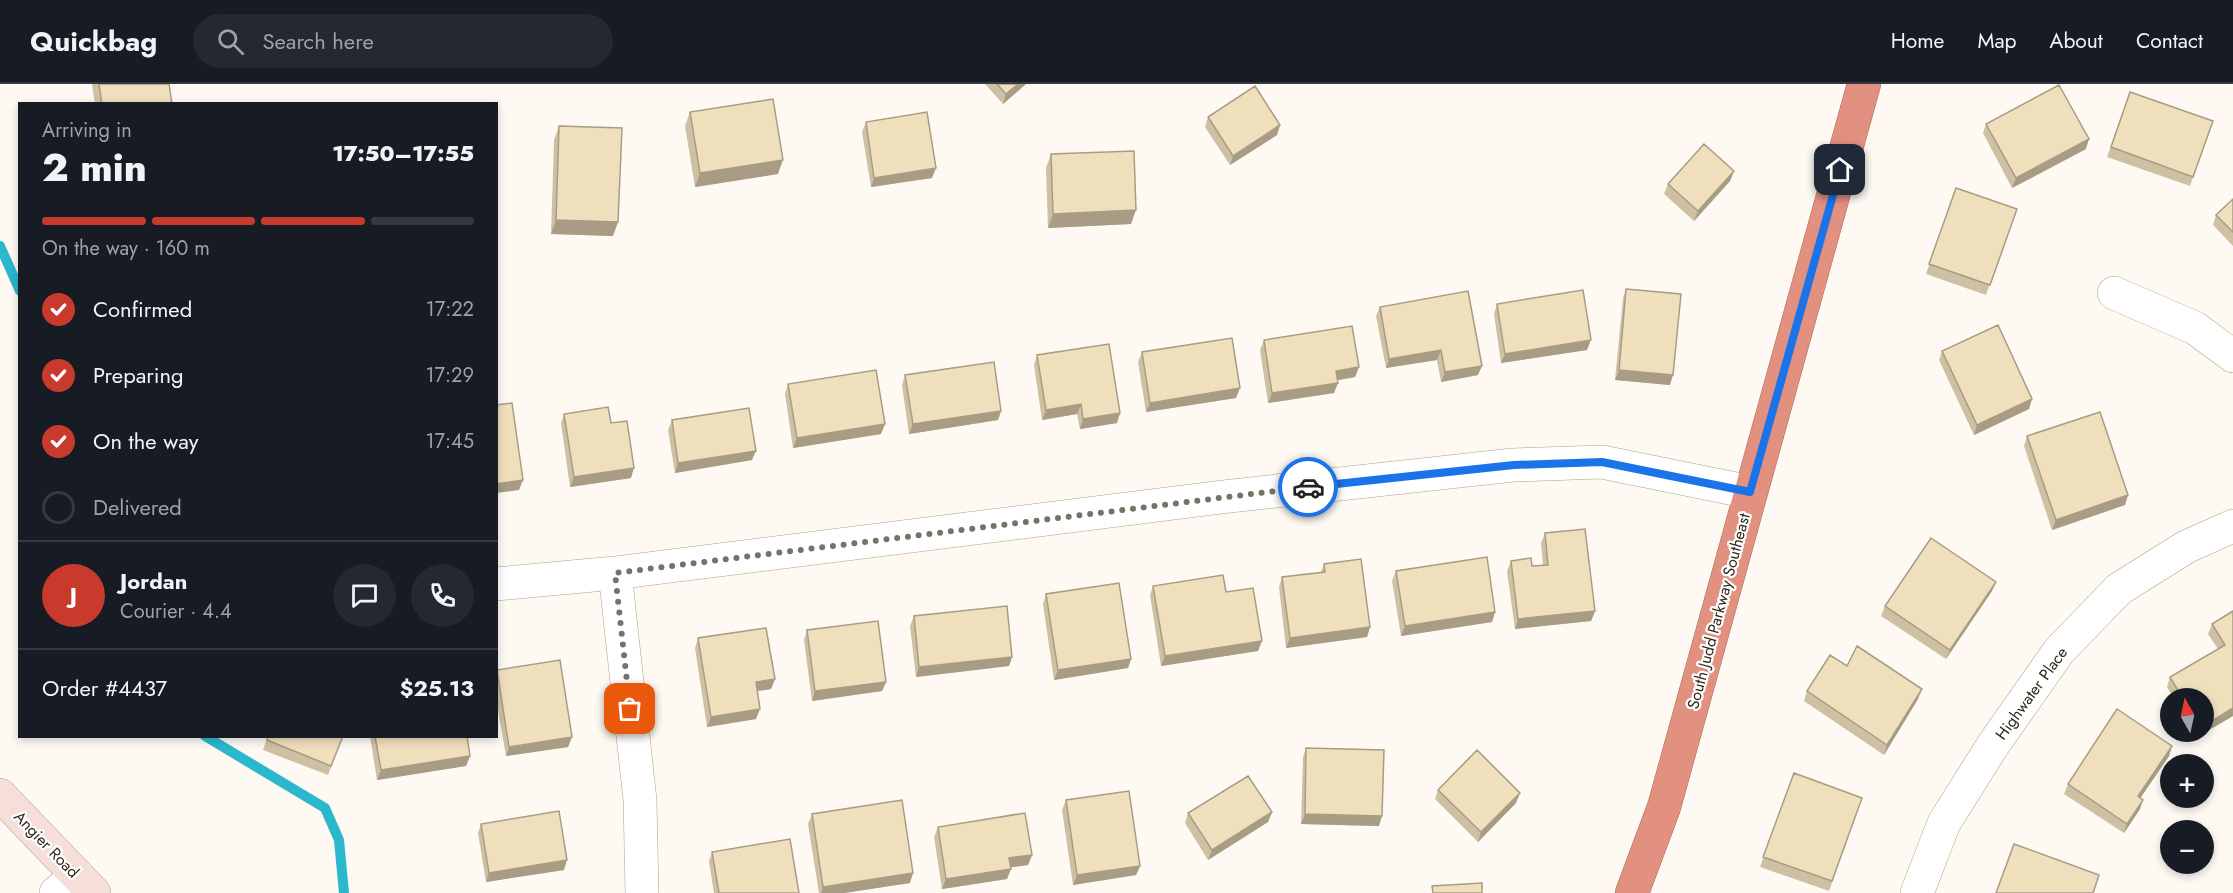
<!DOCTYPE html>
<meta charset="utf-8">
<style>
:root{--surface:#171b24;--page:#242831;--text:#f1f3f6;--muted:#9ea1a6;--line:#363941;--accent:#c83b2c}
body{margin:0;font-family:Jost,sans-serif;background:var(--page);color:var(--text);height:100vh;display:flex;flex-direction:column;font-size:22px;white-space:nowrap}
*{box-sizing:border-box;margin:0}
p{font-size:20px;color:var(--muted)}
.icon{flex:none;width:33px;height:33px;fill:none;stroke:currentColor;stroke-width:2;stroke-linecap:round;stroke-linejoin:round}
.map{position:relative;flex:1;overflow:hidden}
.details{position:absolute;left:18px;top:18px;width:480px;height:636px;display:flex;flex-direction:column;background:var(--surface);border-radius:0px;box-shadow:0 3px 9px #0003}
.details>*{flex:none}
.needle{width:39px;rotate:351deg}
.fabs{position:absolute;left:2160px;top:604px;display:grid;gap:12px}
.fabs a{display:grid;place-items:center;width:54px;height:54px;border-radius:50%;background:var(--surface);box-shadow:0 3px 9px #0003;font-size:30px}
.pin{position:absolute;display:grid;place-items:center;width:51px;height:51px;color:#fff;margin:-26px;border-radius:12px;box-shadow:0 3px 9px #0006}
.courier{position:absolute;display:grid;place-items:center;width:60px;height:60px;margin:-30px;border:4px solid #1a73e8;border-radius:50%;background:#fff;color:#222;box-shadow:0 2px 8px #0007}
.overview em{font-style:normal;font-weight:800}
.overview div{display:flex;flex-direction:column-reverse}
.overview{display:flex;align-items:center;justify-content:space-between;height:102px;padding:0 24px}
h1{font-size:39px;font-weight:800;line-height:45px}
.bar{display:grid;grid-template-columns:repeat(4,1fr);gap:9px 6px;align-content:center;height:72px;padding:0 24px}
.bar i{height:8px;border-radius:4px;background:var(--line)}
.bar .current{background:var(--accent)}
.bar p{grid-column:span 4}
.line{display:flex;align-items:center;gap:15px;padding:0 24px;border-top:2px solid var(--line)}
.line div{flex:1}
.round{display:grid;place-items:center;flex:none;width:63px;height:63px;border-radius:32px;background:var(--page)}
ol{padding:0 24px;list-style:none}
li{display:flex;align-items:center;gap:18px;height:66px}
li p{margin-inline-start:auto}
li .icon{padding:6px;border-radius:50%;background:var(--accent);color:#fff;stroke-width:4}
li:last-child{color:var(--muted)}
li i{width:33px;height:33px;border:3px solid var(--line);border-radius:50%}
header{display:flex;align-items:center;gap:36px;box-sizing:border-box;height:84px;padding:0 30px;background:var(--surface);border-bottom:2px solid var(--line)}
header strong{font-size:28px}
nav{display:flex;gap:33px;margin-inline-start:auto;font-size:21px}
.search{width:420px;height:54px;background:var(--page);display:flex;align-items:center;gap:15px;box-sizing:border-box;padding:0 21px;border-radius:33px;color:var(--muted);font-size:22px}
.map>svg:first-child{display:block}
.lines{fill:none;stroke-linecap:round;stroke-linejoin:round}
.stream{stroke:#2bb7cd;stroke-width:10}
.street-casing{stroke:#b1a080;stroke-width:34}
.secondary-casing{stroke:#b1a080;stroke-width:34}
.highway-casing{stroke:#a36c5d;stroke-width:34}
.street{stroke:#fff;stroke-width:33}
.secondary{stroke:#f6ded9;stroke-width:33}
.highway{stroke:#e29180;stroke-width:33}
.wall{fill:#cec0a3}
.shaded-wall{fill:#a89c84}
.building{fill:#f0dfbd;stroke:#a89c84;stroke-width:1.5}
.done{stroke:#777267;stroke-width:6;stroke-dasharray:0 10.8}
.route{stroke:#1a73e8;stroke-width:8}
.labels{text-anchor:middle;stroke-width:4.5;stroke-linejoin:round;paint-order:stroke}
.street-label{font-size:16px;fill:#2f281b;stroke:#fff}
</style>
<header>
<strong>Quickbag</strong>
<div class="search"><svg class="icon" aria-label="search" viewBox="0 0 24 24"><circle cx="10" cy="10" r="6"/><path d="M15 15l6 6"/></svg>Search here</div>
<nav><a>Home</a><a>Map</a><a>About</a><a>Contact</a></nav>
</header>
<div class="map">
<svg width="2233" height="809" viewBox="0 0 2233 809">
<rect width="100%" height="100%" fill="#fefaf3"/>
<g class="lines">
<path class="stream" d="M0 162 20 207
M205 652 325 724 339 756 344 809"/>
<defs>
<path id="street" d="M2114 209 2195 244 2233 272
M615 489 640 716 642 809
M496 500 615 489 1222 413 1513 381 1602 378 1750 408
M56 809 77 791
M1917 809 1944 739 1993 661 2059 567 2119 505 2186 463 2233 442"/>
<path id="secondary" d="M0 711 94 809"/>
<path id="highway" d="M1632 809 1664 723 1864 0"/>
</defs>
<use href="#street" class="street-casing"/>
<use href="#secondary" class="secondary-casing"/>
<use href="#highway" class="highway-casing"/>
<use href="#street" class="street"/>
<use href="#secondary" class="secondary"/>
<use href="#highway" class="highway"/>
</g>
<path class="wall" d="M92 0H169L172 20H95Z
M985 0H1026L1003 20Z
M2130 8 2213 37 2190 102 2107 73Z
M690 28 778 90 695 103 685 42Z
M1208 33 1280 41 1277 51 1230 81 1205 43Z
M866 38 932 94 871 103 862 48Z
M1986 40 2086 65 2012 104 1983 49Z
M559 42 613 152 551 150 554 56Z
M1051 70 1131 140 1048 144 1046 84Z
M1734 87 1730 97 1694 137 1664 110 1668 100Z
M1956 104 2017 125 1986 211 1926 190Z
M2233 115V162L2213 141 2216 131Z
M1626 205 1670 301 1615 296 1623 214Z
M1497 220 1587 266 1501 279 1494 230Z
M1380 223 1478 291 1441 298 1437 276 1386 284 1376 232Z
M1264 256 1359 283 1355 293 1338 296 1334 309 1268 319 1260 266Z
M1942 267 2029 325 1974 351 1939 276Z
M1142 268 1236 314 1146 328 1138 278Z
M1037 271 1120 329 1117 339 1080 345 1077 330 1042 336 1034 281Z
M905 291 1001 327 998 336 909 350 902 301Z
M788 300 881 350 793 364 785 310Z
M564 330 611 339 631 394 570 403 561 339Z
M672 336 752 376 675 389 668 346Z
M2027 352 2128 411 2125 421 2052 446 2024 362Z
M1545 449 1595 527 1591 537 1515 545 1507 487 1511 477 1532 482 1543 481 1541 459Z
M1324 480 1370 543 1367 553 1286 564 1279 503 1282 493 1321 488Z
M1396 487 1495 528 1492 538 1401 552 1392 497Z
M1153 502 1226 508 1258 567 1161 582 1150 511Z
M1992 507 1946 575 1881 532 1885 522Z
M1046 510 1131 575 1128 584 1054 596 1043 520Z
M2233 527V632L2197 653 2194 648H2204V615H2174L2167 603 2170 593 2218 565 2208 550 2212 540Z
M914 532 1012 573 1009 582 916 593 910 542Z
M807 546 886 598 882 607 812 617 804 556Z
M698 554 775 595 771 605 757 607 756 635 707 643 695 564Z
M1847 582 1918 615 1884 671 1804 617 1807 607Z
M497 586 572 653 568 663 506 672 496 614Z
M268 652H343L328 691 263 666Z
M370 652H467L470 672 466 682 377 696Z
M2172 662 2169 672 2140 714V725L2124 749 2064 710 2068 700Z
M1306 664 1379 742 1301 740 1303 673Z
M1794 689 1862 714 1829 807 1760 783Z
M1438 706 1516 719 1478 758 1435 715Z
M1066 716 1140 782 1136 791 1073 801 1062 726Z
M1272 728 1268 738 1208 776 1185 739 1188 729Z
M812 730 910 799 844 809H819L808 740Z
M481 740 564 786 486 798 478 749Z
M938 743 1032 771 1028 781 1011 783 1007 795 942 805 934 753Z
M712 768 799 809H714L709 777Z"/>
<path class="shaded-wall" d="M1018 0H1026L1003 20 1006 10Z
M1280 41 1277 51 1230 81 1233 72Z
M2089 55 2086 65 2012 104 2016 94Z
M783 76 778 90 695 103 700 89Z
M936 84 932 94 871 103 874 94Z
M1734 87 1730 97 1694 137 1698 127Z
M1136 126 1131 140 1048 144 1053 130Z
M556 136 618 138 613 152 551 150Z
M1591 256 1587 266 1501 279 1505 270Z
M1441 266 1437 276 1386 284 1389 275Z
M1482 282 1478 291 1441 298 1445 288Z
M1359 283 1355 293 1333 297 1336 287Z
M1619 286 1673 291 1670 301 1615 296Z
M1338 299 1334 309 1268 319 1272 309Z
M1240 304 1236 314 1146 328 1150 319Z
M2032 315 2029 325 1974 351 1977 341Z
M1081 320 1077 330 1042 336 1046 326Z
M1001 327 998 336 909 350 913 340Z
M1120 329 1117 339 1080 345 1083 335Z
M885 340 881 350 793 364 797 354Z
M756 367 752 376 675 389 678 379Z
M634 384 631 394 570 403 574 393Z
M523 396 519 406 496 409V400Z
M2128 411 2125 421 2052 446 2056 436Z
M1996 498 1992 507 1946 575 1950 566Z
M1595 527 1591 537 1515 545 1518 535Z
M1495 528 1492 538 1401 552 1405 542Z
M1370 543 1367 553 1286 564 1290 554Z
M1262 557 1258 567 1161 582 1165 572Z
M1012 573 1009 582 916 593 919 583Z
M1131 575 1128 584 1054 596 1058 586Z
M775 595 771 605 752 608 756 598Z
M886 598 882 607 812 617 815 607Z
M1922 605 1918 615 1884 671 1887 661Z
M2233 624V632L2197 653 2199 648H2204V642Z
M760 625 756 635 707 643 711 633Z
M572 653 568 663 506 672 509 663Z
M2172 662 2169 672 2135 722 2138 712Z
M470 672 466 682 377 696 381 686Z
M1520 709 1516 719 1478 758 1481 748Z
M2143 716 2140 725 2124 749 2127 740Z
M1272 728 1268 738 1208 776 1212 766Z
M1305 730 1382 732 1379 742 1301 740Z
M1032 771 1028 781 1006 784 1009 774Z
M567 776 564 786 486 798 489 789Z
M1140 782 1136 791 1073 801 1077 791Z
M1011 785 1007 795 942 805 946 795Z
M913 789 910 799 844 809H821L823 803Z"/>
<path class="building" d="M99 0H169L172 20H102Z
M997 0H1018L1006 10Z
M2059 1 2089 55 2016 94 1986 40Z
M1255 2 1280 41 1233 72 1208 33Z
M2130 8 2213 37 2193 93 2111 63Z
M773 15 783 76 700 89 690 28Z
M927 28 936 84 874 94 866 38Z
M559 42 622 44 618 138 556 136Z
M1704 60 1734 87 1698 127 1668 100Z
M1134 67 1136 126 1053 130 1051 70Z
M1956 104 2017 125 1990 201 1929 180Z
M2233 115V148L2216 131Z
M1626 205 1681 210 1673 291 1619 286Z
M1583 206 1591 256 1505 270 1497 220Z
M1468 207 1482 282 1445 288 1441 266 1389 275 1380 223Z
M1998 241 2032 315 1977 341 1942 267Z
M1352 242 1359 283 1336 287 1338 299 1272 309 1264 256Z
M1232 254 1240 304 1150 319 1142 268Z
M1109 260 1120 329 1083 335 1081 320 1046 326 1037 271Z
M994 278 1001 327 913 340 905 291Z
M876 286 885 340 797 354 788 300Z
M512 319 523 396 496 400V321Z
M608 323 611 339 627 337 634 384 574 393 564 330Z
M749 324 756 367 678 379 672 336Z
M2100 328 2128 411 2056 436 2027 352Z
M1585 445 1595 527 1518 535 1511 477 1531 474 1532 482 1548 481 1545 449Z
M1931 454 1996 498 1950 566 1885 522Z
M1487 473 1495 528 1405 542 1396 487Z
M1361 475 1370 543 1290 554 1282 493 1325 488 1324 480Z
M1223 491 1226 508 1253 504 1262 557 1165 572 1153 502Z
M1119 499 1131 575 1058 586 1046 510Z
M1007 522 1012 573 919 583 914 532Z
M2233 527V624L2204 642V615H2183L2170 593 2225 561 2212 540Z
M878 537 886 598 815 607 807 546Z
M766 544 775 595 756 598 760 625 711 633 698 554Z
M1857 562 1922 605 1887 661 1807 607 1830 571 1847 582Z
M560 576 572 653 509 663 497 586Z
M2117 625 2172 662 2138 712 2143 716 2127 740 2068 700Z
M268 652H343L331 682 267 656Z
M375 652H467L470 672 381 686Z
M1306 664 1384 666 1382 732 1305 730Z
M1477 666 1520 709 1481 748 1438 706Z
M1794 689 1862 714 1832 797 1763 773Z
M1248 692 1272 728 1212 766 1188 729Z
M1129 707 1140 782 1077 791 1066 716Z
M902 716 913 789 823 803 812 730Z
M559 727 567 776 489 789 481 740Z
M1025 729 1032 771 1009 774 1011 785 946 795 938 743Z
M790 755 799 809H719L712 768Z
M2014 760 2099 791 2093 809H1996Z
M1482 799V809H1433L1432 802Z"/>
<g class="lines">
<path class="done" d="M630 625 615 489 1308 403"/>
<path class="route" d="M1308 403 1514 381 1602 378 1750 408 1840 86"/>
</g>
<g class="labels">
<g class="street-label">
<text transform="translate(1718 527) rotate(-75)" y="6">South Judd Parkway Southeast</text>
<text transform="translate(2031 609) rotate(-54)" y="6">Highwater Place</text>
<text transform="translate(47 760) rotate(46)" y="6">Angier Road</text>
</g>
</g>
</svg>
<div class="fabs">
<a><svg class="needle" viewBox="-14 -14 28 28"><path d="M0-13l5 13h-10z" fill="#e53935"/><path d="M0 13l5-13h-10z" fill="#9ea1a6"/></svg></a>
<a>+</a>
<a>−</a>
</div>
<div class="pin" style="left:630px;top:625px;background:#ea580c"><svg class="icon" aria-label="bag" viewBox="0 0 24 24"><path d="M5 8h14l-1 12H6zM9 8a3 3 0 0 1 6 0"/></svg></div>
<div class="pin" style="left:1840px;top:86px;background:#1f2937"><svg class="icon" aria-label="home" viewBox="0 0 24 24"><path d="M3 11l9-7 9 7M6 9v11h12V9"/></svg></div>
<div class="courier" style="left:1308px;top:403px"><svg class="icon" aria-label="car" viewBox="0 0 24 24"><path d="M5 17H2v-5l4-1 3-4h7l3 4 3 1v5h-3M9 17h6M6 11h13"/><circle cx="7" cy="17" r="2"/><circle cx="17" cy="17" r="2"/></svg></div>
<section class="details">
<div class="overview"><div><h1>2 min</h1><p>Arriving in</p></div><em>17:50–17:55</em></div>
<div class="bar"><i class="current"></i><i class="current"></i><i class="current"></i><i></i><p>On the way · 160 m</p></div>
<ol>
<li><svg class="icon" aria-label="check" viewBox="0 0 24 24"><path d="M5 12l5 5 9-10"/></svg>Confirmed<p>17:22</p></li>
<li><svg class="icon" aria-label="check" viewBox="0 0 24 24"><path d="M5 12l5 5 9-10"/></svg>Preparing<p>17:29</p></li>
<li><svg class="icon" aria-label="check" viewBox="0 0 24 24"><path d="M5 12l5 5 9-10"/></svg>On the way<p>17:45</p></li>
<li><i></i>Delivered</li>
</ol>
<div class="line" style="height:108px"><b class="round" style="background:var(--accent);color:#fff">J</b><div><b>Jordan</b><p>Courier · 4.4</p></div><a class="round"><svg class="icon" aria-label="chat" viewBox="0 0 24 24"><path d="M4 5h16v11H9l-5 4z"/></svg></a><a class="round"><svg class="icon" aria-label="phone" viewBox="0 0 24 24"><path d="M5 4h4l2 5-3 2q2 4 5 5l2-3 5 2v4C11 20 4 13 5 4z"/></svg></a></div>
<div class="line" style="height:78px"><div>Order #4437</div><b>$25.13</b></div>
</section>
</div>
